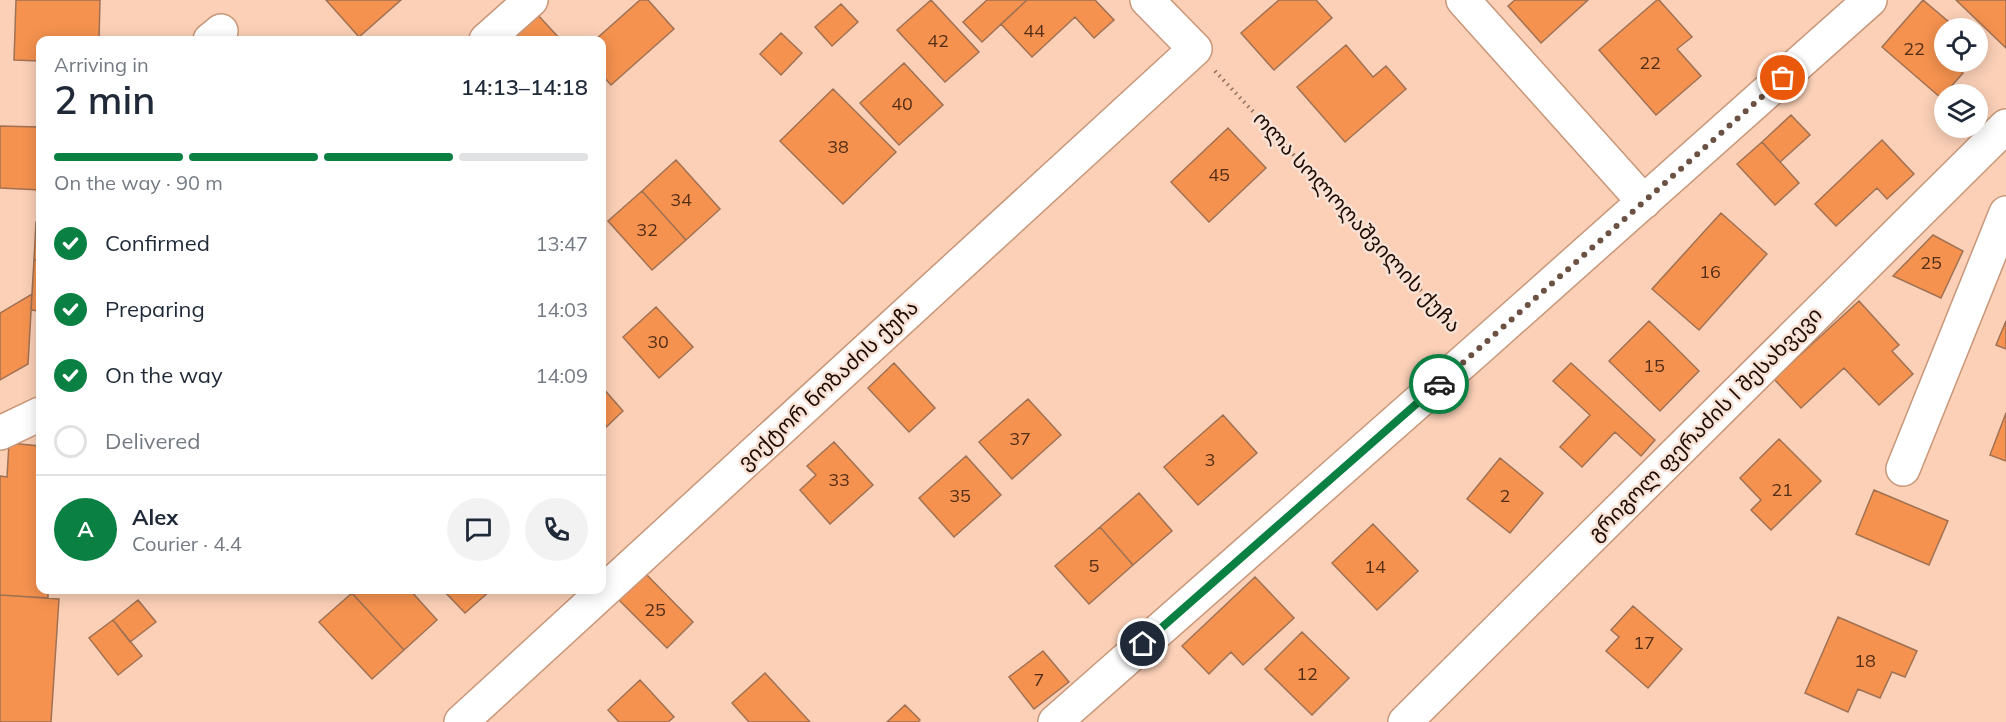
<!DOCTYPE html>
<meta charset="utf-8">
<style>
:root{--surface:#fff;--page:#f2f2f3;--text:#1f2937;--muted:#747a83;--line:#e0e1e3;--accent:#0b8043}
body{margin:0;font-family:Mulish,"Noto Sans Georgian",sans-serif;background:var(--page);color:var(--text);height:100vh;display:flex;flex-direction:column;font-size:22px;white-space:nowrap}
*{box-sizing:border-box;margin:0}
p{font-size:20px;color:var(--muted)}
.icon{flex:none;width:33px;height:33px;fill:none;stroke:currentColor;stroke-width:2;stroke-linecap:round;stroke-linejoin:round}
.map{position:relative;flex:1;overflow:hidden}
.panel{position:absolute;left:36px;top:36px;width:570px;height:558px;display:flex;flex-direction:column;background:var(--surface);border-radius:12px;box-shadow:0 3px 15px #0003}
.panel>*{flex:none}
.tools{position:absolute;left:1934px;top:18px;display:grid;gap:12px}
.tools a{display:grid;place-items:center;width:54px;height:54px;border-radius:50%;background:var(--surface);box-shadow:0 3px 15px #0003;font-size:30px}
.pin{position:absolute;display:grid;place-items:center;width:51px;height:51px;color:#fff;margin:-26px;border:3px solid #fff;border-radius:50%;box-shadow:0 2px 6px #0007}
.courier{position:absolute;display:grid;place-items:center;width:60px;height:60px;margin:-30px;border:4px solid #0b8043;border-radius:50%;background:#fff;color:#222;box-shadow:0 2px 8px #0007}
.head em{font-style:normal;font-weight:600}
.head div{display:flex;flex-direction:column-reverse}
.head{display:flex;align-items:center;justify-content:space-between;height:102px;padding:0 18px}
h1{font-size:39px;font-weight:600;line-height:45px}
.bar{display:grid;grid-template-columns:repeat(4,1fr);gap:9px 6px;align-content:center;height:72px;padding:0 18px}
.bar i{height:8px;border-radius:4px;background:var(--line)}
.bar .active{background:var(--accent)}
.bar p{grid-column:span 4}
.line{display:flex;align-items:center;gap:15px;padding:0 18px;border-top:2px solid var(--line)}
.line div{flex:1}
.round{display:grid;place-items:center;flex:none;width:63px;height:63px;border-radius:32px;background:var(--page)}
ol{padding:0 18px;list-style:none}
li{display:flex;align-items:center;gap:18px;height:66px}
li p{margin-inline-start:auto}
li .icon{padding:6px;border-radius:50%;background:var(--accent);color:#fff;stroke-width:4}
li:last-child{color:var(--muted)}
li i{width:33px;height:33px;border:3px solid var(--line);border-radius:50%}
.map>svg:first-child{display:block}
.building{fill:#f5924f;stroke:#a07153;stroke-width:1.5}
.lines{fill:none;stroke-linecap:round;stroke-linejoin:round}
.minor-casing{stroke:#c89678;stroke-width:36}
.path{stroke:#8e6f5e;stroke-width:4;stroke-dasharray:1.5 4.5;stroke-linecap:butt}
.minor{stroke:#fff;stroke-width:33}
.done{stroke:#6b5142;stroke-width:6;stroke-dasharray:0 10.8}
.route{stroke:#0b8043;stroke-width:8}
.labels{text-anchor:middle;stroke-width:5;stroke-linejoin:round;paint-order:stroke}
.number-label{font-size:18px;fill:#542e16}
.street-label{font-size:21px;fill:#1e0c03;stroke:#f8e2d6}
</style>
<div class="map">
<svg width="2006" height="722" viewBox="0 0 2006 722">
<rect width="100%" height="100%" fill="#fbd0b7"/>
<path class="building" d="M16 0H100L99 40H40V61L14 60Z
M326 0H401L359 37Z
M640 0H648L674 29 611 85 602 75V40H595Z
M931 0 979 52 945 82 897 30Z
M987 0H1027L982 42 963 22Z
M1027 0H1095L1114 20 1094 38 1075 17 1032 57 1001 24Z
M1279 0H1316L1332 18 1274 70 1241 33Z
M1515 0H1588L1541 43 1508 6Z
M1657 0H1659L1692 37 1677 49 1701 76 1656 115 1599 50Z
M1923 0 1956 28H1944V46L1939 52 1944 57V62H1949L1963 73 1941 98 1882 47Z
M1956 0H2006V48Z
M841 4 858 22 832 46 815 27Z
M537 14 561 40H508Z
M781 33 802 53 781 75 760 54Z
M1346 45 1373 77 1386 66 1406 89 1345 142 1297 87Z
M904 63 943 105 899 145 860 103Z
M833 89 896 152 843 204 780 141Z
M1791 115 1810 135 1780 162 1762 142Z
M0 126 40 127V190L0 188Z
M1228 128 1266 168 1209 222 1171 182Z
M1882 140 1914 174 1887 199 1877 188 1836 226 1815 204Z
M1762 142 1799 183 1775 205 1737 164Z
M676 160 720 209 686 240 642 191Z
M642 191 686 240 652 270 608 221Z
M1721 213 1767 254 1699 330 1652 289Z
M36 222H40V260H34Z
M1933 235 1963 251 1941 298 1893 276Z
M34 260H40V311L31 310Z
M32 294 28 364 0 380V313Z
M1859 301 1899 345 1892 351 1913 374 1879 405 1844 368 1801 408 1774 379Z
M656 307 693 347 659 378 623 337Z
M1649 321 1699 371 1660 411 1609 361Z
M2006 321V349L1996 345Z
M894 363 935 408 909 432 868 388Z
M1571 363 1655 440 1641 456 1615 432 1582 467 1560 447 1590 415 1553 381Z
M602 387 623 411 602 431Z
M1028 399 1061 435 1012 479 979 442Z
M2006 413V461L1990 455Z
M1223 415 1257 453 1198 505 1164 467Z
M1779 439 1821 481 1771 530 1751 510 1761 500 1740 478Z
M834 442 873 485 830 524 800 490 816 475 807 466Z
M9 443 40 446V590H48V598L0 595V476L7 477Z
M966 456 1001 495 954 537 919 498Z
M1500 458 1543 493 1510 533 1467 499Z
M1874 490 1948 521 1929 565 1856 534Z
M1139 493 1172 531 1133 565 1100 527Z
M1373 524 1418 571 1377 610 1332 563Z
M1100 527 1133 565 1089 604 1055 566Z
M643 571 693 622 667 648 616 597Z
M1255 577 1294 618 1243 665 1231 652 1209 674 1182 646Z
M356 590H410L437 620 404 650 352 593Z
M443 590H491L465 613Z
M352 593 404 650 372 679 319 622Z
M0 595 59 599 51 722H0Z
M138 600 156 622 130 642 113 620Z
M1633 606 1682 649 1648 688 1606 651 1619 637 1611 630Z
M1838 617 1917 651 1905 677 1892 672 1880 698 1858 689 1848 712 1805 693Z
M113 620 142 656 118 675 89 638Z
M1302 632 1349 678 1312 715 1265 669Z
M1043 651 1069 682 1034 709 1009 677Z
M765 673 810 722H749L732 703Z
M640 680 674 717 668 722H619L608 710Z
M905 705 920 720 918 722H887Z"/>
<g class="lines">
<defs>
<path id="minor" d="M1463 0 1644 202
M210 40 221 31
M486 40 531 0
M0 433 40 414
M1903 469 2006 213
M461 722 1195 49 1147 0
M1055 722 1478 349 1870 0
M1405 722 2006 126"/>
</defs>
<use href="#minor" class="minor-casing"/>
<path class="path" d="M1215 71 1456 328"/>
<use href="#minor" class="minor"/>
</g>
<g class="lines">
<path class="done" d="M1439 384 1783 78"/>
<path class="route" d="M1143 644 1439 384"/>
</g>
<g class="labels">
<g class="number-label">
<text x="1034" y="37">44</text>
<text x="938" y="47">42</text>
<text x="1914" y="55">22</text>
<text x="1650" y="69">22</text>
<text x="902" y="110">40</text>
<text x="838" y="153">38</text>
<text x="1219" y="181">45</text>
<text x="681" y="206">34</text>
<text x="647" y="236">32</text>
<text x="1931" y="269">25</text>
<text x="1710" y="278">16</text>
<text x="658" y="348">30</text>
<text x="1654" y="372">15</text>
<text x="1020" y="445">37</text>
<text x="1210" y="466">3</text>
<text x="839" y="486">33</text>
<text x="1782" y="496">21</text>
<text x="960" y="502">35</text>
<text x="1505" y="502">2</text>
<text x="1094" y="572">5</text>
<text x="1375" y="573">14</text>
<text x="655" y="616">25</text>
<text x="1644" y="649">17</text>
<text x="1865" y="667">18</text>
<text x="1307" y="680">12</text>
<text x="1039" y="686">7</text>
</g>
<g class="street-label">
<text transform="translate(1357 222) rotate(47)" y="7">ოლა სოლოღაშვილის ქუჩა</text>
<text transform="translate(828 385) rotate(-43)" y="7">ვიქტორ ნოზაძის ქუჩა</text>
<text transform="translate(1705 424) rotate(-45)" y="7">გრიგოლ ფერაძის I შესახვევი</text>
</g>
</g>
</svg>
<div class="tools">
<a><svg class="icon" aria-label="locate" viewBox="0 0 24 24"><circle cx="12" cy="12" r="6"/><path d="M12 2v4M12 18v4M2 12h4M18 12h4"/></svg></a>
<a><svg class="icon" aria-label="layers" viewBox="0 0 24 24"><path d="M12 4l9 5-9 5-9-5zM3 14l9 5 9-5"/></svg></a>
</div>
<div class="pin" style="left:1783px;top:78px;background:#ea580c"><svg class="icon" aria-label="bag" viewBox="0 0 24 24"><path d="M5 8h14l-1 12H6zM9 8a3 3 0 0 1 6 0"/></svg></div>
<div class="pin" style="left:1143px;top:644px;background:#1f2937"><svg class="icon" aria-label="home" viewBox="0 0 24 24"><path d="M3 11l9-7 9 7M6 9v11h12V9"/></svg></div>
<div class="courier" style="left:1439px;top:384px"><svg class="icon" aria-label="car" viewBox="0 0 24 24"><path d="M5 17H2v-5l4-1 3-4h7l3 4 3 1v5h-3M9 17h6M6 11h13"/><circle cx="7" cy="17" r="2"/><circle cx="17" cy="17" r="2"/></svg></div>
<section class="panel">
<div class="head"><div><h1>2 min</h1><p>Arriving in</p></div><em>14:13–14:18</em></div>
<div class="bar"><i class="active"></i><i class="active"></i><i class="active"></i><i></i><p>On the way · 90 m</p></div>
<ol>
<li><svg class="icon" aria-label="check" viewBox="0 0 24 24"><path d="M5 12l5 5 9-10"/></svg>Confirmed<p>13:47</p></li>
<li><svg class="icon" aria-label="check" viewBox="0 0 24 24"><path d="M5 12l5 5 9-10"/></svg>Preparing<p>14:03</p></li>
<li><svg class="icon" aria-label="check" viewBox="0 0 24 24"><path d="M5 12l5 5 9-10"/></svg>On the way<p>14:09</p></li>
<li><i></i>Delivered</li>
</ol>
<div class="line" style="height:108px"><b class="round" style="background:var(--accent);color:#fff">A</b><div><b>Alex</b><p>Courier · 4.4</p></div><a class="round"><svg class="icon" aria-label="chat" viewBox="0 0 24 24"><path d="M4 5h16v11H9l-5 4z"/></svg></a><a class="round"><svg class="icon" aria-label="phone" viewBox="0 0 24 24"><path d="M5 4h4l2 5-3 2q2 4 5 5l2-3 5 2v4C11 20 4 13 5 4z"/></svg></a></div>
</section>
</div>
